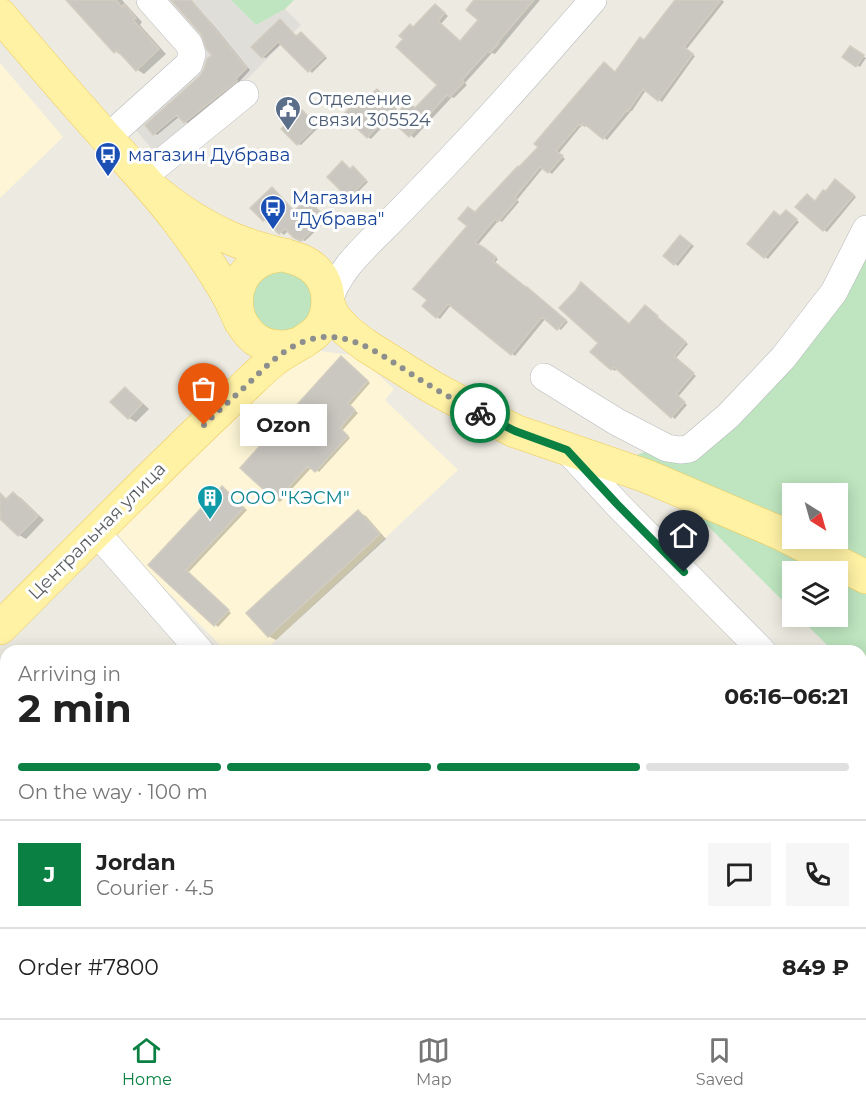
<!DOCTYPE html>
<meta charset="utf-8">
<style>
:root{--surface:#fff;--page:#f6f6f6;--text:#222;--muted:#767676;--line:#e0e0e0;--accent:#0b8043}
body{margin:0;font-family:Montserrat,sans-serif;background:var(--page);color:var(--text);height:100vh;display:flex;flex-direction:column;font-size:22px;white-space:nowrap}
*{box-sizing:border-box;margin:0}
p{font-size:20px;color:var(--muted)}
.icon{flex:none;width:33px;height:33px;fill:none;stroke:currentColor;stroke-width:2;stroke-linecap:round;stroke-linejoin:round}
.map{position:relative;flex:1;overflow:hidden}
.panel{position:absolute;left:0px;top:645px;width:867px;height:374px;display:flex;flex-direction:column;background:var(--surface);border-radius:18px 18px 0 0;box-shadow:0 3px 15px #0003}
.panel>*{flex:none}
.needle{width:39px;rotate:143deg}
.buttons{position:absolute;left:782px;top:483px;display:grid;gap:12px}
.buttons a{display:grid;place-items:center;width:66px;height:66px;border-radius:0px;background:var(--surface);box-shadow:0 3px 15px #0003;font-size:30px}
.pin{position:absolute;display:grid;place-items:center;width:51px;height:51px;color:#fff;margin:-62px -26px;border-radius:50% 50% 50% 0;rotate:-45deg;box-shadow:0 0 6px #0007}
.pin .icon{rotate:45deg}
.courier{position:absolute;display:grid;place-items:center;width:60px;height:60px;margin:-30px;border:4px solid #0b8043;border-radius:50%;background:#fff;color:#222;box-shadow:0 2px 8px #0007}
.bubble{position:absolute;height:42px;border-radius:0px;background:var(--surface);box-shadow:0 3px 15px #0003;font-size:20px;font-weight:700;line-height:42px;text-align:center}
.overview em{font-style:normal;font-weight:700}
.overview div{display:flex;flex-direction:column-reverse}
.overview{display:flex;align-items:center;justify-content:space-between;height:102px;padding:0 18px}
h1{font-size:39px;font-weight:700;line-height:45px}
.bar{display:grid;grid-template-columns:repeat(4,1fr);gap:9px 6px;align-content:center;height:72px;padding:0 18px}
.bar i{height:8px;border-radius:4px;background:var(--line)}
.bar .active{background:var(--accent)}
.bar p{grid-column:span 4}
.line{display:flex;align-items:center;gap:15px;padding:0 18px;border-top:2px solid var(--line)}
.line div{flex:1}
.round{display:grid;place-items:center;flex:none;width:63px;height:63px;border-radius:0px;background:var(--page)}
.tabs{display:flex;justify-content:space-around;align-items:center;height:84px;border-top:2px solid var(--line);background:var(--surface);font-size:16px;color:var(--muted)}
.tabs a{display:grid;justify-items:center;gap:3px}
.tabs .active{color:var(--accent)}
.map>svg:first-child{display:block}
.commercial{fill:#fdf5d6}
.industrial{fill:#e0ded9}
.education{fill:#dddad0}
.green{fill:#bee5bf;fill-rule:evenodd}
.shadow{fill:#0003}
.building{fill:#cac7c1;stroke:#d2cdc0;stroke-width:1.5}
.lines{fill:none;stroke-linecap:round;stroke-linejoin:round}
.minor-casing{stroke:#b7b9be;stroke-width:28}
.major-casing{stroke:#f0ca57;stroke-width:34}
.minor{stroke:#fff;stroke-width:27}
.major{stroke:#fff2a5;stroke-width:33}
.done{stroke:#8d8f8e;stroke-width:6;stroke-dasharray:0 10.8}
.route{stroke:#0b8043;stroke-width:8}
.labels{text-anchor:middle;stroke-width:6;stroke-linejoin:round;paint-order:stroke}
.service-label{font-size:18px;fill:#4e5e75;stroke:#fff;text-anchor:start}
.transit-label{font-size:18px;fill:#164399;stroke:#fff;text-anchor:start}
.culture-label{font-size:18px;fill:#0d838f;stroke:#fff;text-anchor:start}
.street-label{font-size:18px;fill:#5a5e62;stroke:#fff}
</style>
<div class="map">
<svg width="866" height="1018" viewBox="0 0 866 1018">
<rect width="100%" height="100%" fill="#edebe1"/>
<path class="commercial" d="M0 63 63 137 0 198Z
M320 351 358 356 394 389 385 400 458 470 264 651H226L110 533 293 359Z"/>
<path class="industrial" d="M143 0H231L256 25 285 9 301 25 243 83 170 170 121 113 190 52Z"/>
<path class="education" d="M6 1003V1012L320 1013 315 1018H0V1010Z"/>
<path class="green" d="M231 0H294L285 9 256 25Z
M866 226V684L861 679V651H833L799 617 837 616V572H792V610L637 455 718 421 768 368ZM792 494H837V538H792Z
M272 270 295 272 311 287 312 310 299 328 278 334 257 324 249 293 254 282Z"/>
<path class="shadow" d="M68 0H122L142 22 140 25 166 54 144 74 136 69 122 56 115 51Z
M173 0H191L214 26 250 70 239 82 240 83 188 124 180 116 157 135 154 133 201 77 214 55 202 33Z
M476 0H540L495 54 492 53 465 83 467 85 454 98 452 97 414 138 391 118 371 139 368 137 345 115 354 106 358 109 381 93 400 113 409 103 416 109 439 85 414 28 439 8 448 16 441 24 460 42 480 20Z
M677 0H722L724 2 686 50 695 56 662 102 646 90 632 111H631L607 140 587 124 585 127 582 125 559 153 565 159 552 174 543 168 517 200 519 202 502 222 499 220 477 246 498 259 495 263 531 291 568 322 561 330 546 318 515 356 451 305 440 319 437 317 469 226 475 214 616 74 644 41Z
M283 23 297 37 304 35 327 58 312 73 282 43 266 58 263 57Z
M850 48 866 58 860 67 844 57Z
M305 113 319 127 301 145 298 144Z
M351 170H356L368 182 352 198 349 197Z
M839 183 856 197 827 232 824 230 815 202Z
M275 191 295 212 310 202 325 217 323 220 325 222 305 241 299 239 288 231 284 235 268 221 264 220Z
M789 214 799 222 768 259 749 244 781 218Z
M683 238 694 246 678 266 665 256Z
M648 309 660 319 659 320 688 344 676 358 696 376 678 397 687 405 675 419 617 368 615 371 612 369 592 352 630 325Z
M345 360 370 383 350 406 358 413 342 431 350 438 319 472 312 467 280 502 277 500Z
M125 389 132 393 149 409 136 422 129 418Z
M225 490 247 510 188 573 231 613 218 627 151 565Z
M14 494 21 498 44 520 26 539 19 535 0 517V495L7 499Z
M358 512 366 516 386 539 276 640 268 636Z
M213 1012H255L257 1014 254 1018H220Z"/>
<path class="building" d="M66 0H116L122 7 124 4 136 18 133 20 159 49 136 71 117 50 114 53Z
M171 0H191L247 68 236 79 237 81 184 123 177 115 153 135 145 125 200 76 204 69 207 59 212 55 207 50 201 34Z
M474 0H534L498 42 499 43 490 53 488 51 462 80 464 82 450 97 447 95 409 137 391 120 408 101 415 108 437 85 396 47 403 39 399 36 410 24 413 27 435 4 445 13 438 21 460 41 478 20 466 10Z
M675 0H721L684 47 693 54 658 101 643 89 628 111 627 110 603 139 583 123 581 126 579 124 556 151 563 156 548 173 540 167 515 197 517 200 498 222 495 219 475 243 483 247 496 257 493 261 527 288V287L566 320 557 330 542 317 511 355 448 304 436 318 422 306 427 300 413 289 467 226 458 219 468 207 475 212 518 166 519 167 538 147 534 144 604 62 615 72 640 37 644 40Z
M280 19 296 36 301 32 325 56 308 72 278 42 262 58 251 47Z
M850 46 864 55 856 67 842 57Z
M377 89 396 108 367 138 343 115 353 104 357 108Z
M301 109 317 125 297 145 281 129Z
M342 161 350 169 353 166 366 180 348 198 327 177Z
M835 179 854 195 823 231 795 207 807 194 815 201 823 190 826 191Z
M272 187 294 211 307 198 323 215 321 217 323 219 301 241 294 238 285 229 279 234 265 220 263 221 250 208Z
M786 210 797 219 764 258 747 244 774 211 780 216Z
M680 235 691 244 674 265 663 256Z
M581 282 629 324 645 305 658 316 657 317 686 342 674 356 694 373 676 394 685 402 671 418 614 367 611 370 590 352 598 343 559 308 576 290Z
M341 356 368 381 348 403 355 410 340 428 348 436 315 472 308 466 276 501 240 468Z
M125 387 142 404 128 419 110 402Z
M222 486 244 508 186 570 229 610 214 626 148 565Z
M13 492 38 516 18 536 0 519V493L6 499Z
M358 510 380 534 268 637 246 613Z"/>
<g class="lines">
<defs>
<path id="minor" d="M107 138 189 64 192 54 189 44 150 0
M143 177 245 94
M328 304C337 271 364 248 388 224 411 200 435 176 458 151 504 102 549 51 593 0
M544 377 617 422 667 448 680 450 689 449 728 416 783 358 834 292 866 229
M567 450 617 504 762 651
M96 532 200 651
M861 750 866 755
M0 837 6 844
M178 1012 185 1018
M523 1012 529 1018"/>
<path id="major" d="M0 15C34 55 69 96 104 135 129 163 154 189 176 218 195 243 214 270 229 297 237 312 241 328 255 339 270 349 287 349 303 342
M328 304 334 317 346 330 365 345 432 387 476 411 515 431 646 476 780 533 866 577
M240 321C228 286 248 256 285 255
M0 628C80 548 158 468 240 391 251 381 262 369 274 360 287 349 312 340 321 326 330 312 330 292 322 278 310 259 290 257 271 252 258 248 244 244 232 239 203 226 179 211 155 191"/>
</defs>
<use href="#minor" class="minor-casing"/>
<use href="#major" class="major-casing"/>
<use href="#minor" class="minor"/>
<use href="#major" class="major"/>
</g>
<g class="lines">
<path class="done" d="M204 425C218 411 233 398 248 384 262 370 276 356 294 346 340 321 378 353 416 377 436 390 458 402 480 413"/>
<path class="route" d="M480 413 515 431 567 450 617 504 684 572"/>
</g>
<defs>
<symbol id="civic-pin" viewBox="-11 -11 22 30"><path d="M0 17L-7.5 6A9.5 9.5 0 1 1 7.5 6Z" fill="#5c6f8a" stroke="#fff"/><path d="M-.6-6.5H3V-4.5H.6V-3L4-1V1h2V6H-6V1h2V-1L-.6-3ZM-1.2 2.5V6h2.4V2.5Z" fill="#fff"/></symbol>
<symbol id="bus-pin" viewBox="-11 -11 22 30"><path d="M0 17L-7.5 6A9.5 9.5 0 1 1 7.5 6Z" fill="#1a4fb4" stroke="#fff"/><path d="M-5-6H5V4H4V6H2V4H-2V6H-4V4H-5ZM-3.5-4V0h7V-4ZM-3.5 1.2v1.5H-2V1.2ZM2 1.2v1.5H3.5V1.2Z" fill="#fff"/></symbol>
<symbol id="building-pin" viewBox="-11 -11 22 30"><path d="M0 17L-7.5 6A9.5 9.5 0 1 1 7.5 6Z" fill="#0f9aa8" stroke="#fff"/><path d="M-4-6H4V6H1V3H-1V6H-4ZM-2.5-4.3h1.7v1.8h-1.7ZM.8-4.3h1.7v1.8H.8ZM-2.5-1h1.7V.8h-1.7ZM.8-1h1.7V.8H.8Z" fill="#fff"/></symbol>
</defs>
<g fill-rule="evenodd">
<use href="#civic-pin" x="273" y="94" width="30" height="40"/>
<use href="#bus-pin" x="93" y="140" width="30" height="40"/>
<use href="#bus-pin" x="258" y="193" width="30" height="40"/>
<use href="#building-pin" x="195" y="483" width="30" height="40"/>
</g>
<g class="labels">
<g class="service-label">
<text x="308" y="105">Отделение<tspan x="308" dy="21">связи 305524</tspan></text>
</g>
<g class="transit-label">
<text x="128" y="161">магазин Дубрава</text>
<text x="292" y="204">Магазин<tspan x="292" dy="21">"Дубрава"</tspan></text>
</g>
<g class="culture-label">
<text x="230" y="504">ООО "КЭСМ"</text>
</g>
<g class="street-label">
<text transform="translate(97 531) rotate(-45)" y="6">Центральная улица</text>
</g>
</g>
</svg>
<div class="buttons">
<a><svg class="needle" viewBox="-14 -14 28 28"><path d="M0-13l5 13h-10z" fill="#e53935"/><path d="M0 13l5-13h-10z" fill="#767676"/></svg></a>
<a><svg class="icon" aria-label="layers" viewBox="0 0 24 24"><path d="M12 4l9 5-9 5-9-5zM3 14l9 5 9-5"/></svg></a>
</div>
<div class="pin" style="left:204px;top:425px;background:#ea580c"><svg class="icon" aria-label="bag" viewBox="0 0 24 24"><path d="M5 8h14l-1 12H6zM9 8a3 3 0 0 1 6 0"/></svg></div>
<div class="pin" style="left:684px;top:572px;background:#1f2937"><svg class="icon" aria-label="home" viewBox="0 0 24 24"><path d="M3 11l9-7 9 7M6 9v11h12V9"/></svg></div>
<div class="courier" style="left:480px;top:413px"><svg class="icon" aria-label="bike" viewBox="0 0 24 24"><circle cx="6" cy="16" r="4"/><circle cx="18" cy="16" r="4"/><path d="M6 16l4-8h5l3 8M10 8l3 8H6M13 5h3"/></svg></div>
<div class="bubble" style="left:240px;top:404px;width:87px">Ozon</div>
<section class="panel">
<div class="overview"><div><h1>2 min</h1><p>Arriving in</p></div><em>06:16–06:21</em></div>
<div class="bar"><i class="active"></i><i class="active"></i><i class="active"></i><i></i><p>On the way · 100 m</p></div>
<div class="line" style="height:108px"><b class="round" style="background:var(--accent);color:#fff">J</b><div><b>Jordan</b><p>Courier · 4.5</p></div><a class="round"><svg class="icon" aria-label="chat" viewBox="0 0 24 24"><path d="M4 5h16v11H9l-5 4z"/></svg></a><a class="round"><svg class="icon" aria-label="phone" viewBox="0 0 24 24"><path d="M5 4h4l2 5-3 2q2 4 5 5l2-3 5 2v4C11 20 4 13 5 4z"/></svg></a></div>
<div class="line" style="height:78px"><div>Order #7800</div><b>849 ₽</b></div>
</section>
</div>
<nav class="tabs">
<a class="active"><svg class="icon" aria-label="home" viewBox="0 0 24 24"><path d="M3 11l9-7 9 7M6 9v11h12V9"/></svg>Home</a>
<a><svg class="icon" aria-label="map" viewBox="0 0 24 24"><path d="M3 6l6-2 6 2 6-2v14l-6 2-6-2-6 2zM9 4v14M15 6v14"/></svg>Map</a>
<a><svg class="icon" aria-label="saved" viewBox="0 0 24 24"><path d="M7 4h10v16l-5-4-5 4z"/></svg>Saved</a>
</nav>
